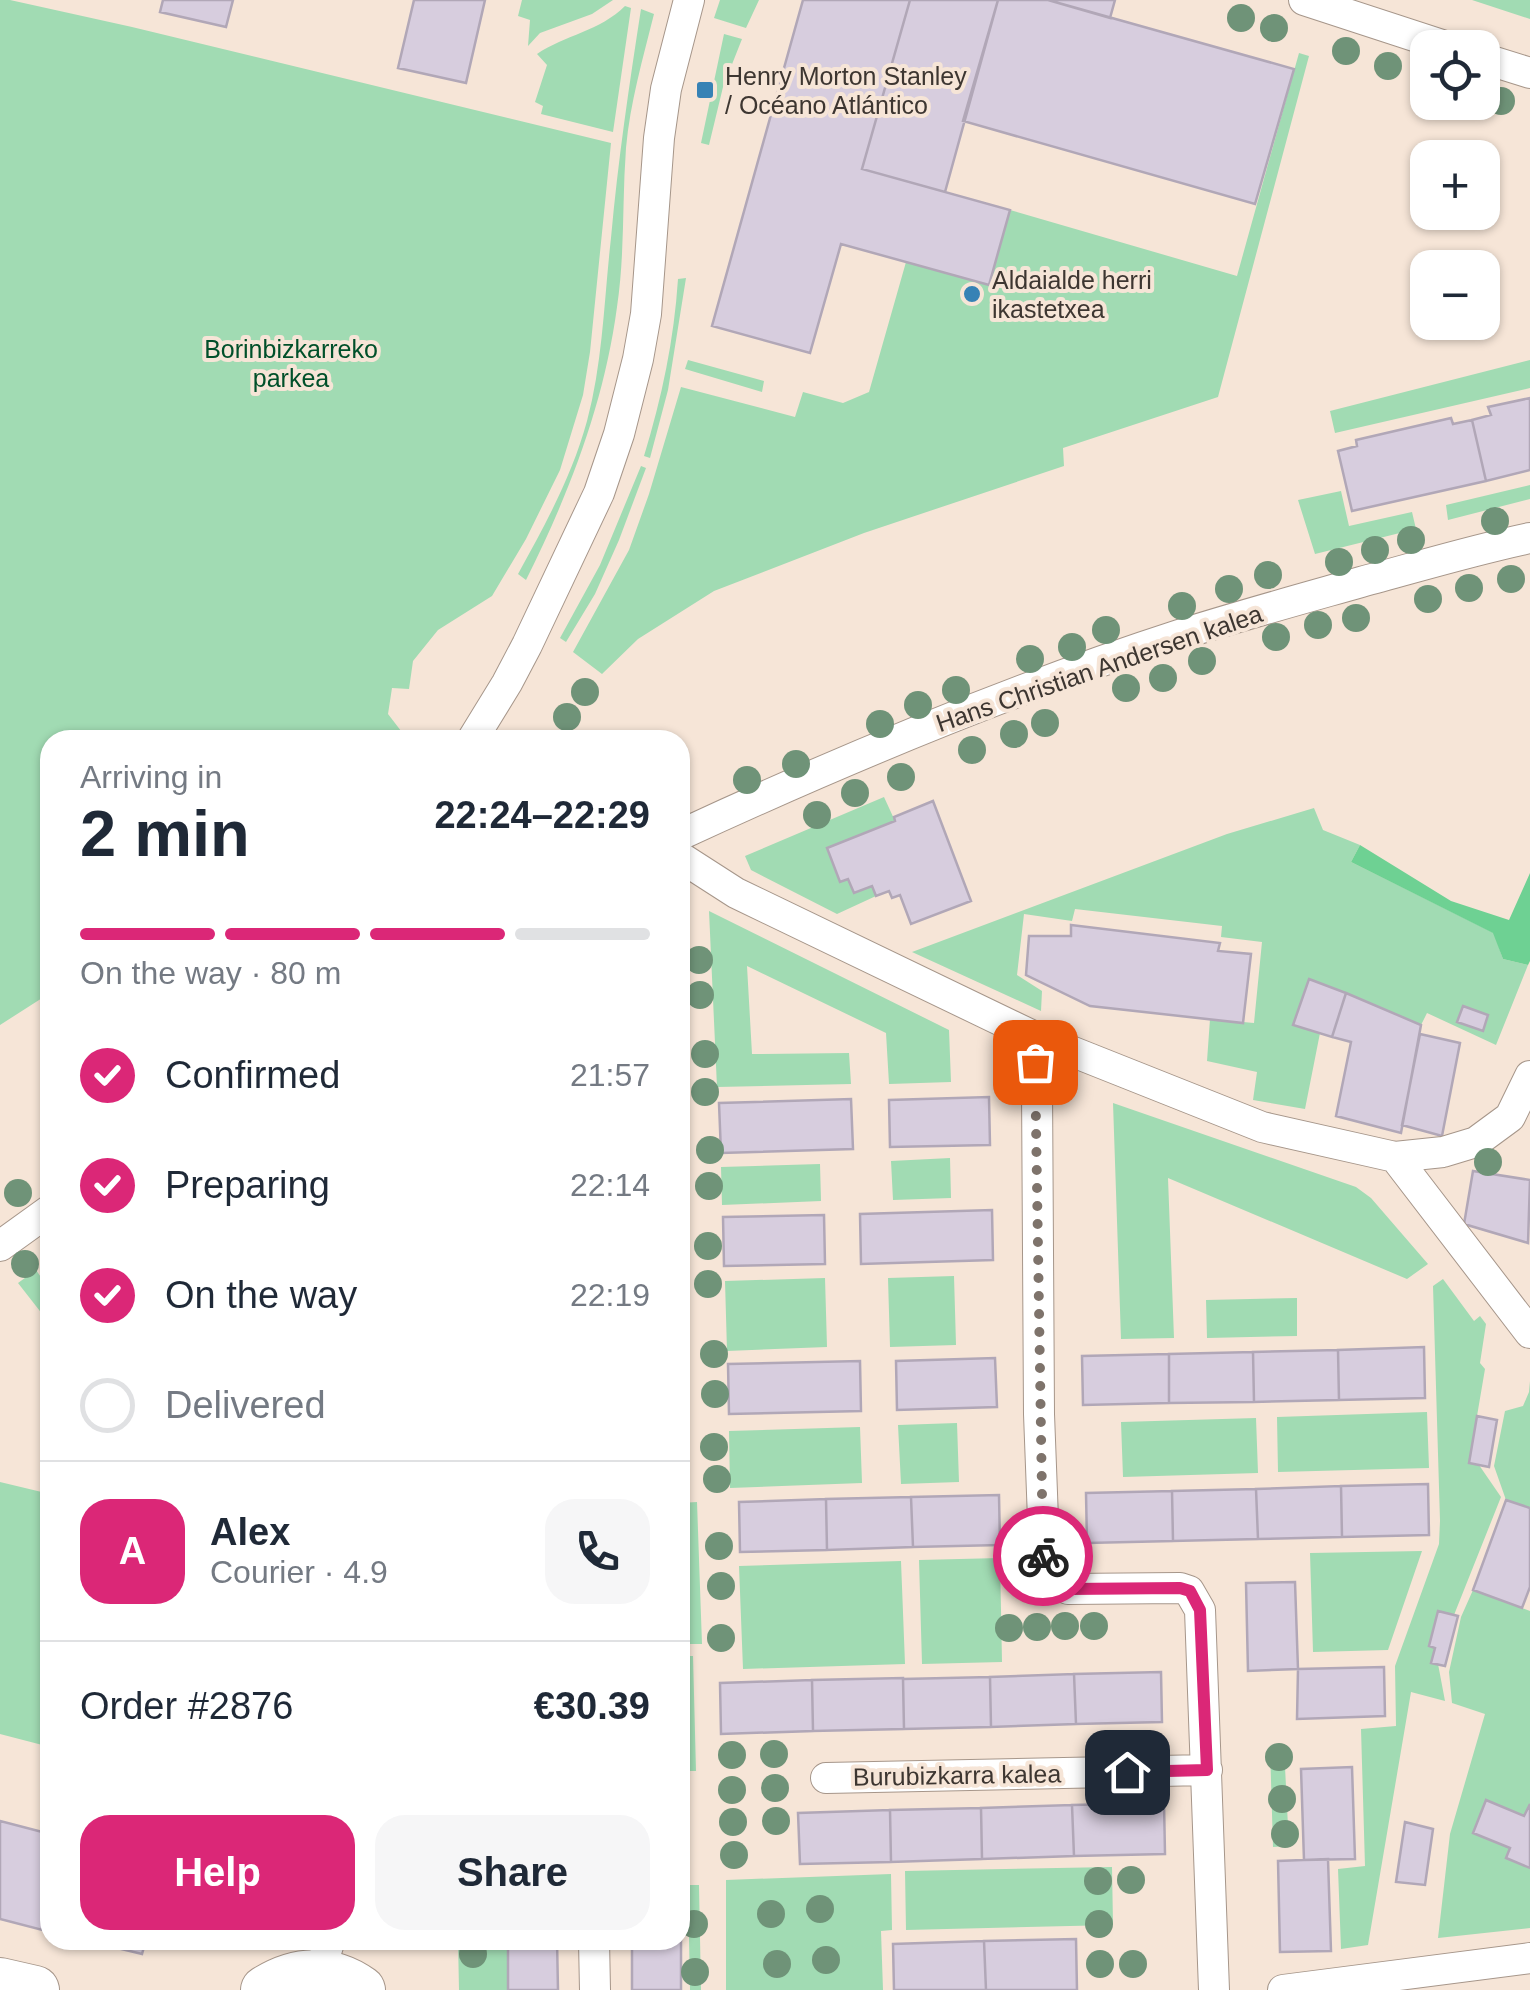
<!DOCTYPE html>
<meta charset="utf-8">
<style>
:root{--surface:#fff;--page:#f6f6f7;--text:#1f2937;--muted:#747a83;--line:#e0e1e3;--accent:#db2777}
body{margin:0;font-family:Helvetica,sans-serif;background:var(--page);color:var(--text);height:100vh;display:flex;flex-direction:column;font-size:38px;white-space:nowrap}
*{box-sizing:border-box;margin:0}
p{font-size:32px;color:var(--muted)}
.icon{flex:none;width:55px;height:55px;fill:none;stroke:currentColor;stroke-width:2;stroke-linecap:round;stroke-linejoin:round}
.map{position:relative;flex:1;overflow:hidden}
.sheet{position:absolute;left:40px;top:730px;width:650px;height:1220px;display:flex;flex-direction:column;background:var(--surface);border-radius:30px;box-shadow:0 2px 8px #0004}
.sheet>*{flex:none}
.controls{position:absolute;left:1410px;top:30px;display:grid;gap:20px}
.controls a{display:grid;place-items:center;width:90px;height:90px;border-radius:20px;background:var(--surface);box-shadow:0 2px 8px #0004;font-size:50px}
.pin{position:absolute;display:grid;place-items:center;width:85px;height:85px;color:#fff;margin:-42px;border-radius:20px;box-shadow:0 5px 15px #0006}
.courier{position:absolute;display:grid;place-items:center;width:100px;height:100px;margin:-50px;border:8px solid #db2777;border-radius:50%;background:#fff;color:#222;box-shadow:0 2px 12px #0007}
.headline em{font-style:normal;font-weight:700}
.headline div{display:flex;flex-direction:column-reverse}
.headline{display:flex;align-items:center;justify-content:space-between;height:170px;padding:0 40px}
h1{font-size:65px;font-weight:700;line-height:75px}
.bar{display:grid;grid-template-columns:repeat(4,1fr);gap:15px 10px;align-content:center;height:120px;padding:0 40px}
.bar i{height:12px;border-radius:8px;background:var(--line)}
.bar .on{background:var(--accent)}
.bar p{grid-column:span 4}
.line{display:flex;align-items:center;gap:25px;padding:0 40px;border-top:2px solid var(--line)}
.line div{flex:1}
.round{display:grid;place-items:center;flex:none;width:105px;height:105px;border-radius:30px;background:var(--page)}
ol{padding:0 40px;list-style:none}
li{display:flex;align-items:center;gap:30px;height:110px}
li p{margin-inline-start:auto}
li .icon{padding:10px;border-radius:50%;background:var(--accent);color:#fff;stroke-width:4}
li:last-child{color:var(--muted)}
li i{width:55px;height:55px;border:5px solid var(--line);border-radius:50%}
.action{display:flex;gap:20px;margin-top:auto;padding:20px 40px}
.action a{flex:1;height:115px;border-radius:30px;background:var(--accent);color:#fff;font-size:40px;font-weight:700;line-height:115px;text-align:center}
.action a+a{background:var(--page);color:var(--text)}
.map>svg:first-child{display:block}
.green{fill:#a1dbb3}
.forest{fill:#6ed193}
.building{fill:#d7cdde;stroke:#b1a7b7;stroke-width:2.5}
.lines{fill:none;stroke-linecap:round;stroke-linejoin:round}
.street-casing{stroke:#a6968a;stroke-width:32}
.primary-casing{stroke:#a6968a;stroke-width:50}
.street{stroke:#fff;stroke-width:30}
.primary{stroke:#fff;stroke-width:48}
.tree{fill:#6f9378}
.done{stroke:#7e736b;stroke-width:10;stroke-dasharray:0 18}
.route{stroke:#db2777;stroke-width:12}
.poi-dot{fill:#3682b5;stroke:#f6e5d7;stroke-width:4}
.labels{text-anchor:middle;stroke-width:8;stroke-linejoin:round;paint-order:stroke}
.poi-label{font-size:25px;fill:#3d3631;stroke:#f6e5d7;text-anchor:start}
.park-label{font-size:25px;fill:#00502a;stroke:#f6e5d7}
.street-label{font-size:25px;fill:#3d3631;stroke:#f6e5d7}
</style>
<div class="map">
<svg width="1530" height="1990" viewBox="0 0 1530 1990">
<rect width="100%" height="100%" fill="#f6e5d7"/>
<path class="green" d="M0 0H10L132 27 611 143 590 352 583 395 560 470 526 539 492 596 438 630 413 661 409 689 392 688 388 714 408 740H50V993L0 1025Z
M522 0H613L592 14 540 33 528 46 530 20 518 16Z
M720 0H759L746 28 714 18Z
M1472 0H1530V19Z
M625 6 631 8 613 132 541 114 543 106 535 102 547 65 537 54C565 35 600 31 625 6Z
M641 9 654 14C643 58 630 103 626 148 622 201 625 254 617 307 604 404 569 494 526 580L518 574C545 525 572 476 587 421 603 361 604 299 611 238 618 161 629 86 641 9Z
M724 34 742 39 723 87 709 145 701 143Z
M1299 53 1309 56 1218 397 1063 448 1064 466 864 533 714 591 638 639 602 674 573 652 629 550 649 494 681 387 795 417 803 392 843 403 869 392 906 262 989 285 1010 210 1237 276Z
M686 278 668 390 650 458 644 456C662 397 674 340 678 279Z
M688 360 764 381 762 392 685 369Z
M1530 360V388L1335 433 1330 411Z
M641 466 646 468 619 540 595 594 566 642 560 638 600 565Z
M1530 485V499L1448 520 1446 505Z
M1341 491 1349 526 1412 512 1416 529 1315 554 1298 500Z
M884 797 895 821 827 848 840 881 848 879 854 893 872 886 876 896 837 914 751 870 745 856Z
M1314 808 1323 830 1360 845 1351 862 1494 933 1503 959 1528 965 1496 1045 1427 1013 1421 1025 1320 1033 1305 1109 1253 1100 1257 1072 1207 1061 1210 1019 1254 1023 1262 942 1221 937 1222 926 1075 909 1072 921 1024 914 1017 975 1042 991 1041 1011 912 952 1227 834Z
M709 911 949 1030 951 1082 889 1084 886 1033 747 966 752 1054 849 1053 851 1084 717 1087Z
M1113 1103 1356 1187 1371 1198 1428 1264 1407 1279 1168 1178 1174 1338 1121 1339Z
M950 1158 951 1198 893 1200 891 1161Z
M820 1164 821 1201 722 1205 721 1167Z
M36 1270 50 1290V1324L18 1283Z
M954 1276 956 1345 890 1347 888 1278Z
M825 1278 827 1347 727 1351 725 1281Z
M1443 1279 1474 1321 1480 1316 1486 1324 1480 1363 1485 1369 1469 1463 1479 1465 1501 1497 1454 1615 1435 1648 1445 1701 1411 1692 1368 1945 1341 1949 1338 1869 1365 1866 1361 1729 1396 1726 1395 1666 1439 1544 1440 1521 1433 1286Z
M1297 1298V1336L1207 1338 1206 1300Z
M1530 1381V1508L1506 1500 1494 1466 1505 1411 1523 1406 1529 1392Z
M1427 1412 1429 1468 1278 1472 1277 1417Z
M1256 1418 1258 1473 1123 1477 1121 1422Z
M957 1423 959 1482 901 1484 898 1425Z
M860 1427 862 1483 730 1488 729 1431Z
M0 1482 50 1494V1747L0 1734Z
M697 1502 702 1644H680V1503Z
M1422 1551 1388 1650 1313 1652 1310 1553Z
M1000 1558 1002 1662 922 1664 919 1560Z
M901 1561 905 1664 743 1669 739 1566Z
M1473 1590 1530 1611V1928L1438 1938 1450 1834 1485 1714 1452 1703 1449 1672 1461 1617Z
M680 1656H693L696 1771H680Z
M1270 1747H1284L1289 1846 1273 1847Z
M1112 1867 1113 1925 906 1930 905 1871Z
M891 1874 892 1930 881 1931 883 1990H726V1880Z
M688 1885H699L701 1990H690Z
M458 1940H508V1990H459Z"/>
<path class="forest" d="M1360 845 1451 901 1509 920 1530 873V961L1528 965 1503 959 1493 933 1351 862Z"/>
<path class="building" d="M163 0H233L226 27 160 12Z
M414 0H485L466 83 398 68Z
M803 0H910L862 169 1010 210 989 285 841 244 810 353 712 326Z
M910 0H998L945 192 862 169Z
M998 0H1048L1294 69 1255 204 963 121Z
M1048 0H1115L1110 18Z
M1530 398V470L1486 481 1472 420 1491 415 1488 407Z
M1451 418 1453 424 1472 420 1486 481 1352 511 1338 451 1357 446 1356 440Z
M933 801 971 901 911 924 900 895 892 898 889 891 876 896 872 886 854 893 848 879 840 882 827 848 895 821 894 817Z
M1071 925 1220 943 1218 951 1251 954 1243 1023 1090 1006 1026 975 1029 936H1071Z
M1309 979 1346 993 1332 1037 1293 1025Z
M1346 993 1421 1025 1401 1133 1336 1116 1351 1042 1332 1037Z
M1463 1006 1488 1015 1483 1031 1457 1022Z
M1420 1034 1460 1043 1442 1136 1402 1125Z
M989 1097 990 1145 890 1147 889 1100Z
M851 1099 853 1149 721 1153 719 1103Z
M1473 1171 1530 1180 1528 1243 1464 1224Z
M992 1210 993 1260 861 1264 860 1214Z
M824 1215 825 1264 724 1266 723 1217Z
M1424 1347 1425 1398 1339 1400 1338 1350Z
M1338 1350 1339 1400 1254 1402 1253 1352Z
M1253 1352 1254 1402 1169 1403V1354Z
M1169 1354V1403L1083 1405 1082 1356Z
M995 1358 997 1407 897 1410 896 1361Z
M860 1361 861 1411 729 1414 728 1364Z
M1477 1416 1497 1420 1489 1467 1469 1463Z
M1428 1484 1429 1535 1342 1537 1341 1486Z
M1341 1486 1342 1537 1258 1539 1256 1489Z
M1256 1489 1258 1539 1173 1541 1172 1491Z
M1172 1491 1173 1541 1087 1543 1086 1493Z
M999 1495 1000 1545 913 1547 911 1497Z
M911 1497 913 1547 827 1550 826 1499Z
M826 1499 827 1550 740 1552 739 1502Z
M1506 1500 1530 1508V1587L1522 1608 1473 1590Z
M1295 1582 1298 1669 1248 1671 1246 1583Z
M1438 1611 1458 1616 1445 1666 1431 1663 1435 1648 1429 1646Z
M1384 1667 1385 1716 1297 1719 1298 1669Z
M1161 1672 1162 1722 1076 1724 1074 1674Z
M1074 1674 1076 1724 991 1727 990 1677Z
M990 1677 991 1727 904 1729 903 1679Z
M903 1678 904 1729 813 1731 812 1680Z
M812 1680 813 1731 721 1734 720 1683Z
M1352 1767 1355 1859 1304 1860 1301 1769Z
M1486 1800 1524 1816 1530 1804V1868L1506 1858 1510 1848 1473 1833Z
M1164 1803 1165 1854 1074 1856 1072 1805Z
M1072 1805 1074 1856 982 1859 981 1808Z
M981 1808 982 1859 891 1862 890 1810Z
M890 1810 891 1862 800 1864 798 1813Z
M0 1821 50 1834V1932L0 1919Z
M1405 1822 1433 1829 1425 1885 1396 1882Z
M1328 1859 1331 1951 1280 1952 1278 1861Z
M681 1923V1990H632V1940H680Z
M1076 1939 1077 1990H986L984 1941Z
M84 1940H146L142 1954Z
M508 1940H557L558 1990H508Z
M984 1941 986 1990H894L893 1944Z"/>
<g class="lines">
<defs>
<path id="street" d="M1304 0 1451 48
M1482 58 1530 73
M472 740 507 683 527 645 599 493 619 434 638 359 646 314 659 138 666 89 689 0
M680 835C842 760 1009 690 1179 635 1239 616 1301 599 1361 582 1417 567 1473 550 1530 538
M680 857 736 893 1033 1036 1262 1127 1395 1157 1443 1152 1476 1142 1510 1117 1530 1076
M1033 1036 1037 1087 1039 1414 1045 1572 1057 1584 1068 1589 1180 1588 1189 1591 1200 1610 1214 1990
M1395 1157 1530 1333
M0 1246 50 1210
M826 1778 1207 1770
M594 1940 595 1990
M319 1973 330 1940
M1283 1990 1530 1958"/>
<path id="primary" d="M0 1982 35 1990
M265 1990C297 1970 330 1968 361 1990"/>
</defs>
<use href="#street" class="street-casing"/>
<use href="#primary" class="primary-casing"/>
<use href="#street" class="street"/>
<use href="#primary" class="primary"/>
</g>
<g class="tree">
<circle cx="1241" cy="18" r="14"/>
<circle cx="1274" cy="28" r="14"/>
<circle cx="1346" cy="51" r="14"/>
<circle cx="1388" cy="66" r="14"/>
<circle cx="1501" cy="101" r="14"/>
<circle cx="1495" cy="521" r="14"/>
<circle cx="1411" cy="540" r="14"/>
<circle cx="1375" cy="550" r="14"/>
<circle cx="1339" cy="562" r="14"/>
<circle cx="1268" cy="575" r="14"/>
<circle cx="1511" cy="579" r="14"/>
<circle cx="1469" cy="588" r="14"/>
<circle cx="1229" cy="589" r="14"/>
<circle cx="1428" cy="599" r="14"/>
<circle cx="1182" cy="606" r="14"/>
<circle cx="1356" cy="618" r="14"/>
<circle cx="1318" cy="625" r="14"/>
<circle cx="1106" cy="630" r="14"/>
<circle cx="1276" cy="637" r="14"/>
<circle cx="1072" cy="647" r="14"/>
<circle cx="1030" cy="659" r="14"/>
<circle cx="1202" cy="661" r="14"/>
<circle cx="1163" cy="678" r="14"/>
<circle cx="1126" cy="688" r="14"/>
<circle cx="956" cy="690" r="14"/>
<circle cx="585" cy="692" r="14"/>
<circle cx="918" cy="705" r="14"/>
<circle cx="567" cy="717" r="14"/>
<circle cx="1045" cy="723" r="14"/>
<circle cx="880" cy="724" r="14"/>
<circle cx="1014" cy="734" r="14"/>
<circle cx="972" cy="750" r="14"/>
<circle cx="796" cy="764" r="14"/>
<circle cx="901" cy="777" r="14"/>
<circle cx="747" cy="780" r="14"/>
<circle cx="855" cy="793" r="14"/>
<circle cx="817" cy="815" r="14"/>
<circle cx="699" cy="960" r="14"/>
<circle cx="700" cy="995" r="14"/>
<circle cx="705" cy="1054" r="14"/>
<circle cx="705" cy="1092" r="14"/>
<circle cx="710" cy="1150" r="14"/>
<circle cx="1488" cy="1162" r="14"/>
<circle cx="709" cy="1186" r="14"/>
<circle cx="18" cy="1193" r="14"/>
<circle cx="708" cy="1246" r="14"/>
<circle cx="25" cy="1264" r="14"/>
<circle cx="708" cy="1284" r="14"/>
<circle cx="714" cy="1354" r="14"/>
<circle cx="715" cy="1394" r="14"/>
<circle cx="714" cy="1447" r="14"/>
<circle cx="717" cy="1479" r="14"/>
<circle cx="719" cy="1546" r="14"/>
<circle cx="721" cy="1586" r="14"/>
<circle cx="1065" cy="1626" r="14"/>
<circle cx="1094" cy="1626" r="14"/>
<circle cx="1037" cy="1627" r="14"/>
<circle cx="1009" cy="1628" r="14"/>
<circle cx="721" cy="1638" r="14"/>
<circle cx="774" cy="1754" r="14"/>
<circle cx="732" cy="1755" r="14"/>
<circle cx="1279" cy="1757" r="14"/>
<circle cx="775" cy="1788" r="14"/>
<circle cx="732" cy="1790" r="14"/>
<circle cx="1282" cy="1799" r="14"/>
<circle cx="776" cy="1821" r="14"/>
<circle cx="733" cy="1822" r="14"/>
<circle cx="1285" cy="1834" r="14"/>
<circle cx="734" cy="1855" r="14"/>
<circle cx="1131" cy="1880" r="14"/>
<circle cx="1098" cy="1881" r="14"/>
<circle cx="820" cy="1909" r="14"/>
<circle cx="771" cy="1914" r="14"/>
<circle cx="694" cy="1924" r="14"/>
<circle cx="1099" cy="1924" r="14"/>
<circle cx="473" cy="1954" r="14"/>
<circle cx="826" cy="1960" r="14"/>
<circle cx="777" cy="1964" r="14"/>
<circle cx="1100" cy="1964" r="14"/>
<circle cx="1133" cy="1964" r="14"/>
<circle cx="695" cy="1972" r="14"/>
</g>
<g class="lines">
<path class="done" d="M1035 1062 1043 1556"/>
<path class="route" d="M1043 1556C1044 1574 1051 1583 1068 1589L1180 1588 1190 1591 1200 1610 1207 1770 1127 1772"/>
</g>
<g class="poi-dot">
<rect x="695" y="80" width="20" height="20" rx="5"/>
<circle cx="972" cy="294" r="10"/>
</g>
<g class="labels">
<g class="poi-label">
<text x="725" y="85">Henry Morton Stanley<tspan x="725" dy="29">/ Océano Atlántico</tspan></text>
<text x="992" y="289">Aldaialde herri<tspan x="992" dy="29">ikastetxea</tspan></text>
</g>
<g class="park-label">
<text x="291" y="358">Borinbizkarreko<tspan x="291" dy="29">parkea</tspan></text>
</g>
<g class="street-label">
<text transform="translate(1099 668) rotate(-19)" y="9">Hans Christian Andersen kalea</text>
<text transform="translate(957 1775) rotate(-1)" y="9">Burubizkarra kalea</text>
</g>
</g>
</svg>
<div class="controls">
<a><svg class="icon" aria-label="locate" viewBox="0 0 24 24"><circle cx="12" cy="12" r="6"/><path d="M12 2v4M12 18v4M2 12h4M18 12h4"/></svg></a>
<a>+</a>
<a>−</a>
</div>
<div class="pin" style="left:1035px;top:1062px;background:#ea580c"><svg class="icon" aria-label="bag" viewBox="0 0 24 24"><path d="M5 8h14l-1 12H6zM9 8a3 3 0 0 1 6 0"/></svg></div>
<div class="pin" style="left:1127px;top:1772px;background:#1f2937"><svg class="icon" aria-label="home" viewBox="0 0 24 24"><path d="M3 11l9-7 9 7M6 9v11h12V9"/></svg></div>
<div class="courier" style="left:1043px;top:1556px"><svg class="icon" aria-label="bike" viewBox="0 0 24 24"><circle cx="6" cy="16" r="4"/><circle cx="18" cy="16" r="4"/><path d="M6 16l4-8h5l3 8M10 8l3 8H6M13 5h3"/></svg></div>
<section class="sheet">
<div class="headline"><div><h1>2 min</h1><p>Arriving in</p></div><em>22:24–22:29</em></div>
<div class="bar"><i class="on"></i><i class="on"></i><i class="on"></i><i></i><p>On the way · 80 m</p></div>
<ol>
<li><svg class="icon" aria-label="check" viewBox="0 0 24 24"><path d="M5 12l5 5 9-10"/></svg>Confirmed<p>21:57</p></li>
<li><svg class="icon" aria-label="check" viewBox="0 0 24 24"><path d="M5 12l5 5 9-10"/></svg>Preparing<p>22:14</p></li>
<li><svg class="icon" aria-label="check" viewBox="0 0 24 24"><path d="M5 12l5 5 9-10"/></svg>On the way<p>22:19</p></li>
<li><i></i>Delivered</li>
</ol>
<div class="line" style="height:180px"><b class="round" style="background:var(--accent);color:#fff">A</b><div><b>Alex</b><p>Courier · 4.9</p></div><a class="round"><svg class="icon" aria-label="phone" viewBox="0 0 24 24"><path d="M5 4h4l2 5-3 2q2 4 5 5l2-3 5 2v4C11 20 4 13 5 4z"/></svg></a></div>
<div class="line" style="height:130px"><div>Order #2876</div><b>€30.39</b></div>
<div class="action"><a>Help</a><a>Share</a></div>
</section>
</div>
